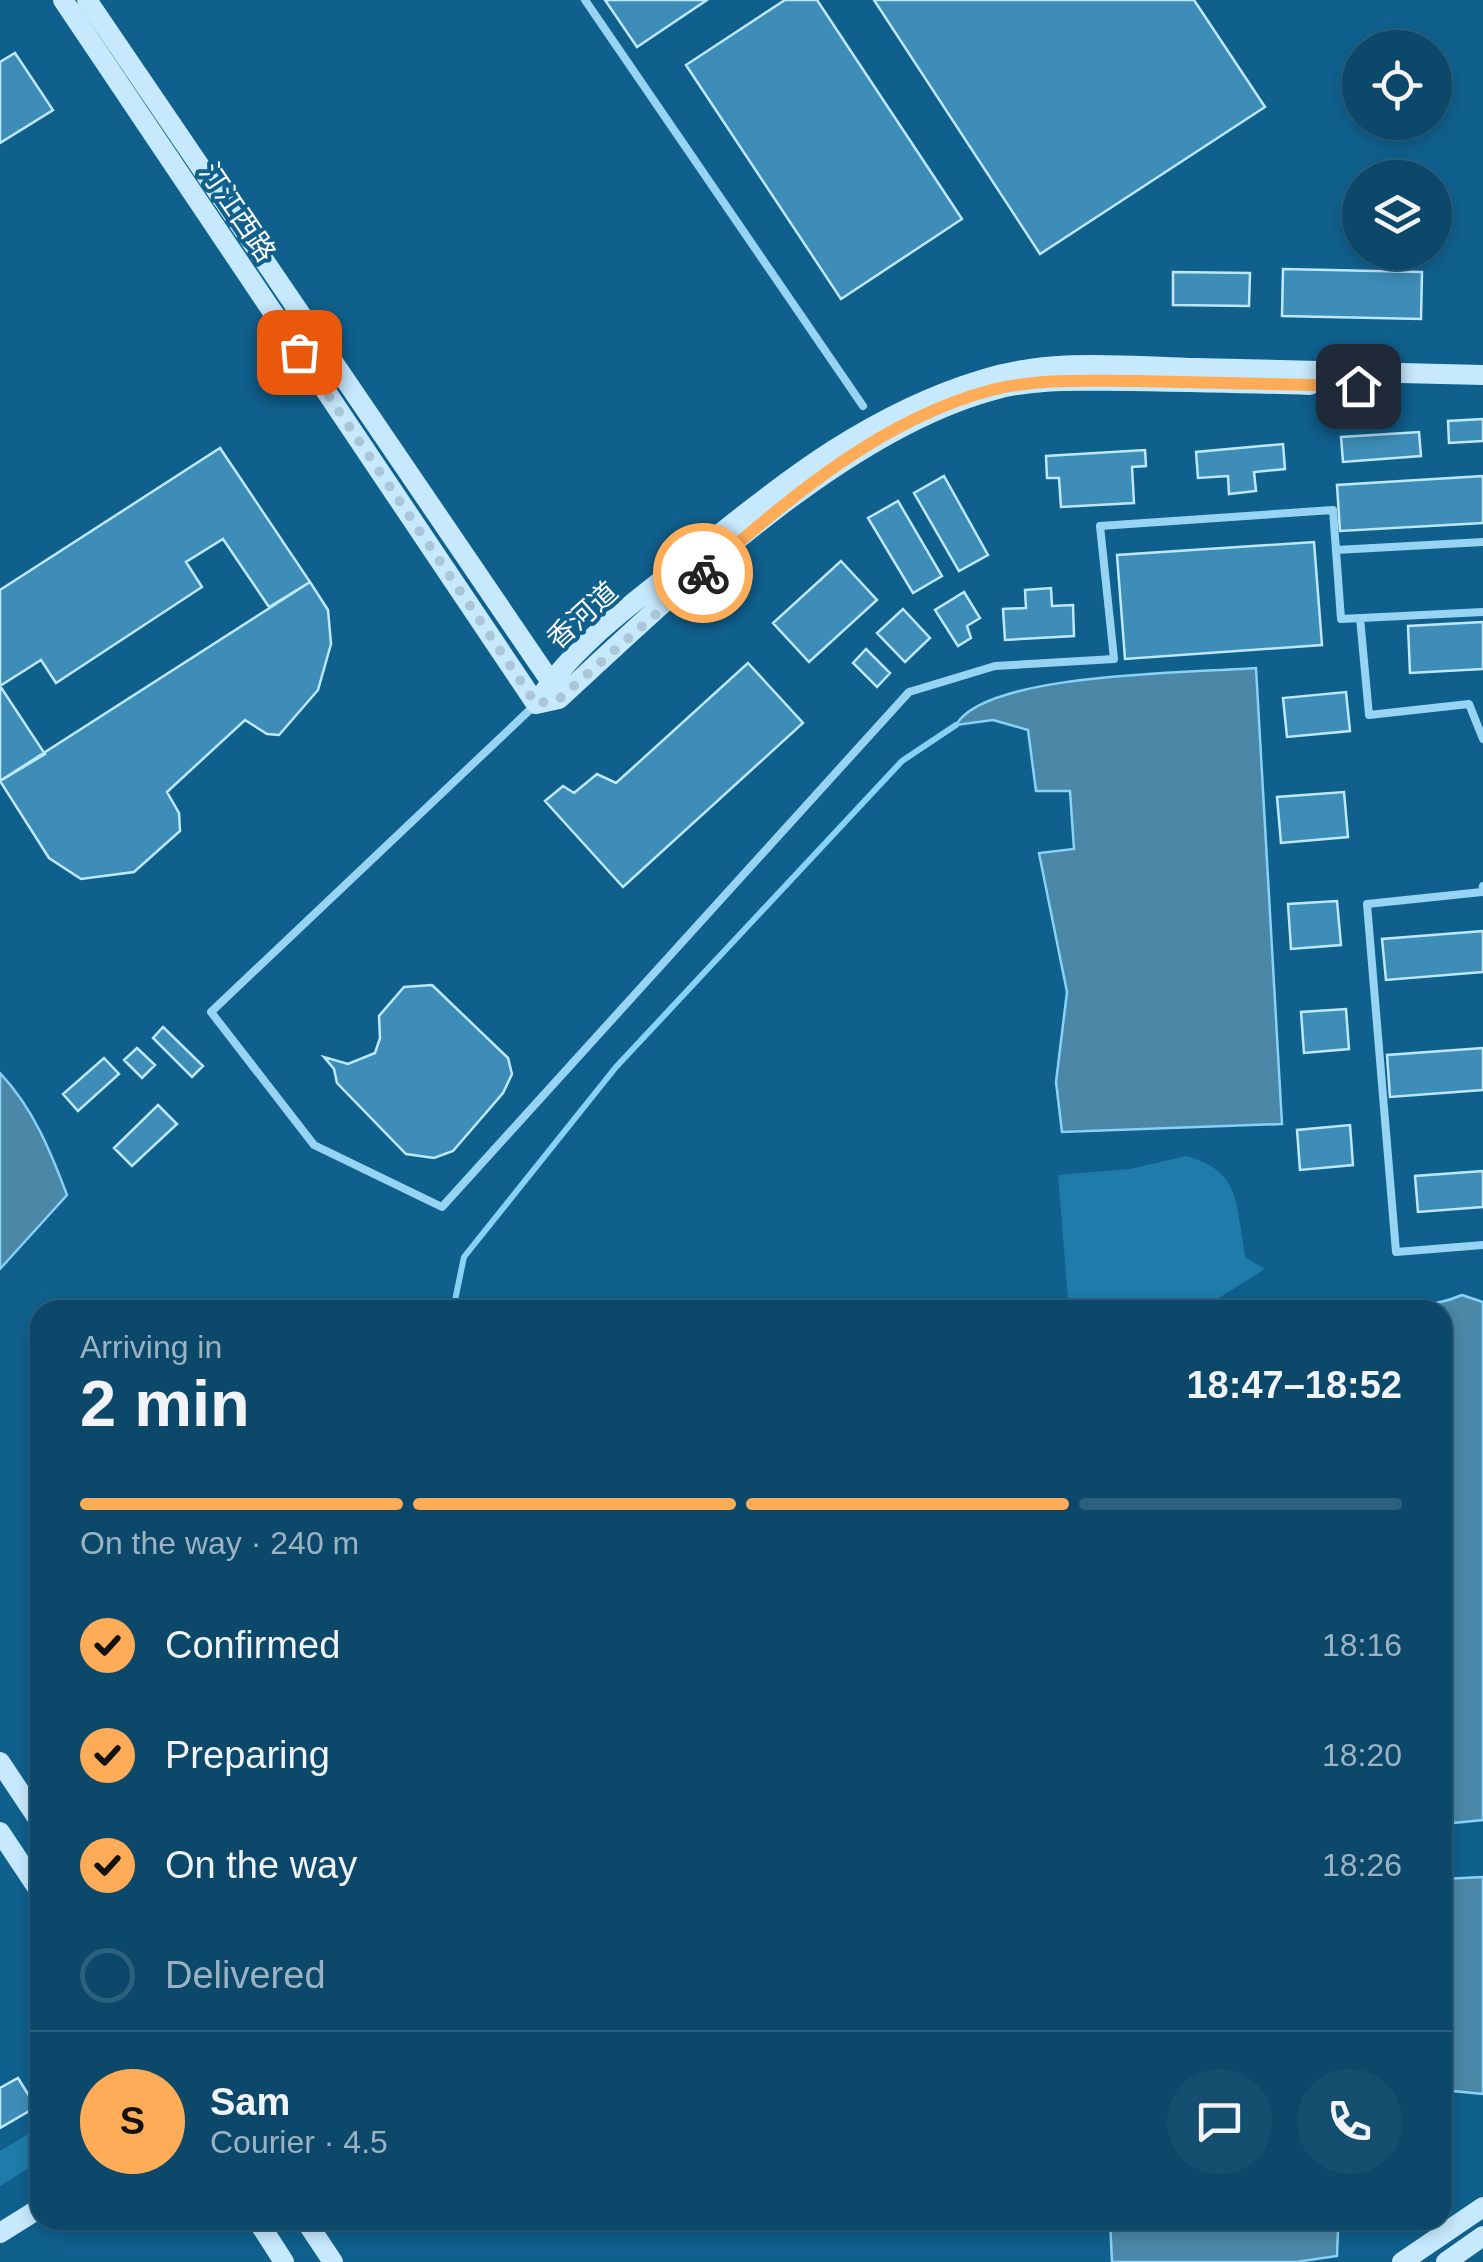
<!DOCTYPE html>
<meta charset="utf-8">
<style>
:root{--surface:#0b486a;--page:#144f70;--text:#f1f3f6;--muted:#9ab2c1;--line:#2b607e;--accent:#ffac58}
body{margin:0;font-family:Arial,"Noto Sans SC",sans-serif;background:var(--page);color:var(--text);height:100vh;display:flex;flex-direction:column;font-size:38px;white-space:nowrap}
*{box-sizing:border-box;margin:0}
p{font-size:32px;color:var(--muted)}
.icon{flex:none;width:55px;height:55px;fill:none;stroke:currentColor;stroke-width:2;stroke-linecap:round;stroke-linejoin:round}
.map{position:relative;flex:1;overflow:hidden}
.panel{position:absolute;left:30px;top:1300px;width:1422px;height:930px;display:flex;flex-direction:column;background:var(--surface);border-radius:30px;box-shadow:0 5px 15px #0003,0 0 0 2px var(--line)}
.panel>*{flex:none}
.controls{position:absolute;left:1342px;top:30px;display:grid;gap:20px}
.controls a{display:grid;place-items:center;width:110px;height:110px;border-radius:50%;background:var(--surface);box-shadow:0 5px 15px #0003,0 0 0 2px var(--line);font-size:50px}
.pin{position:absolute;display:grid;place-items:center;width:85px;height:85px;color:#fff;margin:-42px;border-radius:20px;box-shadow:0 5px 15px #0006}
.courier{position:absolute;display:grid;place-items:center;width:100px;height:100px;margin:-50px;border:8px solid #ffac58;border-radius:50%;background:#fff;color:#222;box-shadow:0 2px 12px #0007}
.headline em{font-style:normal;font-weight:700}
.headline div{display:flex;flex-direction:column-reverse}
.headline{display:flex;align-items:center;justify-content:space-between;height:170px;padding:0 50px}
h1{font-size:65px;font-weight:700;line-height:75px}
.bar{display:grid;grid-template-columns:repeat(4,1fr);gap:15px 10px;align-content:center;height:120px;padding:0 50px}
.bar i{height:12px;border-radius:8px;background:var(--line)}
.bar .on{background:var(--accent)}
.bar p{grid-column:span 4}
.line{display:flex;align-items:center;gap:25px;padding:0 50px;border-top:2px solid var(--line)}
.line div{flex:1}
.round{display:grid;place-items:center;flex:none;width:105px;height:105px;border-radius:52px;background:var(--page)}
ol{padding:0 50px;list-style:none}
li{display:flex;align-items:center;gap:30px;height:110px}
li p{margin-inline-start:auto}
li .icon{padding:10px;border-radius:50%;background:var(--accent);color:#111;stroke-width:4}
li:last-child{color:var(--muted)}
li i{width:55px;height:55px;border:5px solid var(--line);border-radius:50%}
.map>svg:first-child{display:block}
.green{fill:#1e7baa}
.water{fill:#4b87a6;stroke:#88d2f6;stroke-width:2.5}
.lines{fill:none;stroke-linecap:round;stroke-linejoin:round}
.stream{stroke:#88d2f6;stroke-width:6}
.building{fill:#3d8db8;stroke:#bee8fd;stroke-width:2.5}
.lane{stroke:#97d3f3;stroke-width:8}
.secondary{stroke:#c6e9fd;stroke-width:20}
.done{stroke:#abc7d7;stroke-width:10;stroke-dasharray:0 18}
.route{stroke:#ffac58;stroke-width:12}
.labels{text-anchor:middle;stroke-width:8;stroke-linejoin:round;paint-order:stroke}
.street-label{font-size:28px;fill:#fff;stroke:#0f608d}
</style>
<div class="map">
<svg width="1483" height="2262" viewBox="0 0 1483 2262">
<rect width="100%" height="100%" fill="#0f608d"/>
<path class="green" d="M1186 1156C1243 1171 1235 1206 1246 1258L1265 1269 1206 1306 1077 1310 1068 1299 1058 1175 1130 1169Z
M40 2127V2161L0 2186V2151Z"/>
<path class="water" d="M1256 668 1282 1124 1062 1132 1056 1082 1067 992 1039 853 1074 849 1070 791H1036L1028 730 993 720 956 725C986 672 1194 673 1256 668Z
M0 1073C33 1108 50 1150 67 1195L0 1269Z
M1462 1295 1483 1302V1820L1443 1824 1442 1310H1388C1413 1300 1431 1309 1462 1295Z
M1483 1877V2094L1443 2090 1442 1879Z
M1110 2220H1355L1338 2230 1337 2256 1296 2262H1112Z"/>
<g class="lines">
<path class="stream" d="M453 1310 464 1257 616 1067 902 761 956 725"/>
</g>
<path class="building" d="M605 0H707L637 47Z
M785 0H817L962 219 841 299 686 65Z
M874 0H1194L1265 107 1040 254Z
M15 53 53 110 0 143V62Z
M1283 269 1422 272 1421 319 1282 316Z
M1173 272 1250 273 1249 306 1173 305Z
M1483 419V441L1449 443 1448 421Z
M1419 432 1421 456 1343 462 1341 437Z
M1283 444 1285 469 1254 472 1256 491 1229 494 1228 476 1198 478 1196 452Z
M220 448 310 582 269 607 223 539 186 562 202 587 56 683 41 660 0 686 45 754 0 781V590Z
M1145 450 1146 466 1132 467 1134 503 1061 507 1059 478H1047L1046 456Z
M944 476 988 555 959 571 914 493Z
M1483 476V523L1340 531 1337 485Z
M898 501 942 576 913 593 868 518Z
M1314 542 1322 645 1125 659 1117 555Z
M841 561 877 600 809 662 773 623Z
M310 582 328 610 331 644 318 690 279 735 267 734 245 720 167 792 179 813 180 831 134 872 81 879 49 858 0 781Z
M1051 588 1052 606 1073 605 1074 636 1005 640 1003 609 1026 608 1025 590Z
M964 592 980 618 967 626 971 638 958 646 935 610Z
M903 609 930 638 905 662 877 633Z
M1483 622V669L1410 673 1408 626Z
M866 649 890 673 877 687 853 663Z
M748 663 803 723 623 887 545 801 563 786 574 793 597 774 616 783Z
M1346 692 1350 731 1287 737 1283 698Z
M1344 792 1348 837 1281 843 1277 797Z
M1337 901 1341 945 1291 949 1288 904Z
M1483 931V972L1386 980 1382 939Z
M432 985 508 1058 512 1074 503 1093 453 1151 434 1158 406 1154 337 1083 334 1069 324 1057 348 1064 375 1053 380 1038 379 1016 404 987Z
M1346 1009 1349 1049 1304 1053 1301 1012Z
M163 1027 203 1066 192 1077 153 1038Z
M137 1048 155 1065 142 1078 124 1060Z
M1483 1048V1090L1390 1097 1387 1055Z
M104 1058 119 1074 78 1111 63 1094Z
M158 1105 177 1124 132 1166 114 1148Z
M1350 1125 1353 1165 1300 1170 1297 1130Z
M1483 1171V1207L1418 1212 1415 1176Z
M18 2078 36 2107 0 2128V2088Z"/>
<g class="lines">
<path class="lane" d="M585 0 863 406
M1336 550 1483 542
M1360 618 1369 715 1469 704 1483 739
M536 704 211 1012 314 1145 442 1207 909 692 995 666 1114 659 1100 526 1333 510 1341 619 1483 612
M1483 886 1482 892 1367 904 1396 1252 1483 1245"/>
<path class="secondary" d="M63 0 536 704
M87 0 555 688
M536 704C574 642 645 595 701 549 788 478 874 412 984 379 1051 358 1126 366 1195 368 1291 370 1387 373 1483 375
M536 704 559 699C675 592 837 434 990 391 1033 378 1082 381 1126 381 1188 382 1249 383 1310 385
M0 1762 40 1822
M0 1832 40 1892
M257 2220 284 2262
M305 2220 333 2262
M0 2233 40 2208
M1402 2262 1483 2207
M1446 2262 1483 2236"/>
</g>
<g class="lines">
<path class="done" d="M299 352 536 704 559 699 703 573"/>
<path class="route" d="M703 573C788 500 880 419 992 390 1038 378 1089 381 1136 381 1210 382 1284 384 1358 386"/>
</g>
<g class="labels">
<g class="street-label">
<text transform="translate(238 212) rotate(56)" y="10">汀江西路</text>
<text transform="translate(582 615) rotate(-42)" y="10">香河道</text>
</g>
</g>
</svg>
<div class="controls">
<a><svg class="icon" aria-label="locate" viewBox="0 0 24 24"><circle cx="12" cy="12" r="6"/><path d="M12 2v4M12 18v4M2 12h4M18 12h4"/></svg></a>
<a><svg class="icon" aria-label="layers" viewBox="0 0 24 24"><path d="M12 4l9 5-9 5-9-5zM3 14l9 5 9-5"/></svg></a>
</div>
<div class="pin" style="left:299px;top:352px;background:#ea580c"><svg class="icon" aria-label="bag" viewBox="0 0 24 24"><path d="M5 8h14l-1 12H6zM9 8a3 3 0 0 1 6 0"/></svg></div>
<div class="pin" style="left:1358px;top:386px;background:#1f2937"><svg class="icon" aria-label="home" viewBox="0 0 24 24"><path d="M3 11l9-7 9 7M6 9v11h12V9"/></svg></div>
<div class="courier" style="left:703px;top:573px"><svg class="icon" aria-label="bike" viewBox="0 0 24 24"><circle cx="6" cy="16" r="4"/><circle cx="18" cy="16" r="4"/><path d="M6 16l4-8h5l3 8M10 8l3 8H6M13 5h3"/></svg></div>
<section class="panel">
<div class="headline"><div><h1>2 min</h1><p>Arriving in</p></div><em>18:47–18:52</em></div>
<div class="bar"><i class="on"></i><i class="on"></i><i class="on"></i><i></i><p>On the way · 240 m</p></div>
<ol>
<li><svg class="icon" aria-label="check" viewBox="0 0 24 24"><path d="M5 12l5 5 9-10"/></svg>Confirmed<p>18:16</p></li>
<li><svg class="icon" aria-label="check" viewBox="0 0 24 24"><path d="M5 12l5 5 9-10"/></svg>Preparing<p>18:20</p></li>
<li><svg class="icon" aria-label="check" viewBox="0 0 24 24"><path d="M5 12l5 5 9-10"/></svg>On the way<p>18:26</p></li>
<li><i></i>Delivered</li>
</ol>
<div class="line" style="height:180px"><b class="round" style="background:var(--accent);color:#111">S</b><div><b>Sam</b><p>Courier · 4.5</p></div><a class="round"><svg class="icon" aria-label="chat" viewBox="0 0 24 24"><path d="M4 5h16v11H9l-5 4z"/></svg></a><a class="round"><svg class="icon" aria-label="phone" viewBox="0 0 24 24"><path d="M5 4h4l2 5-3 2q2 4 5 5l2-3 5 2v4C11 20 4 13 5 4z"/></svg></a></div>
</section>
</div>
